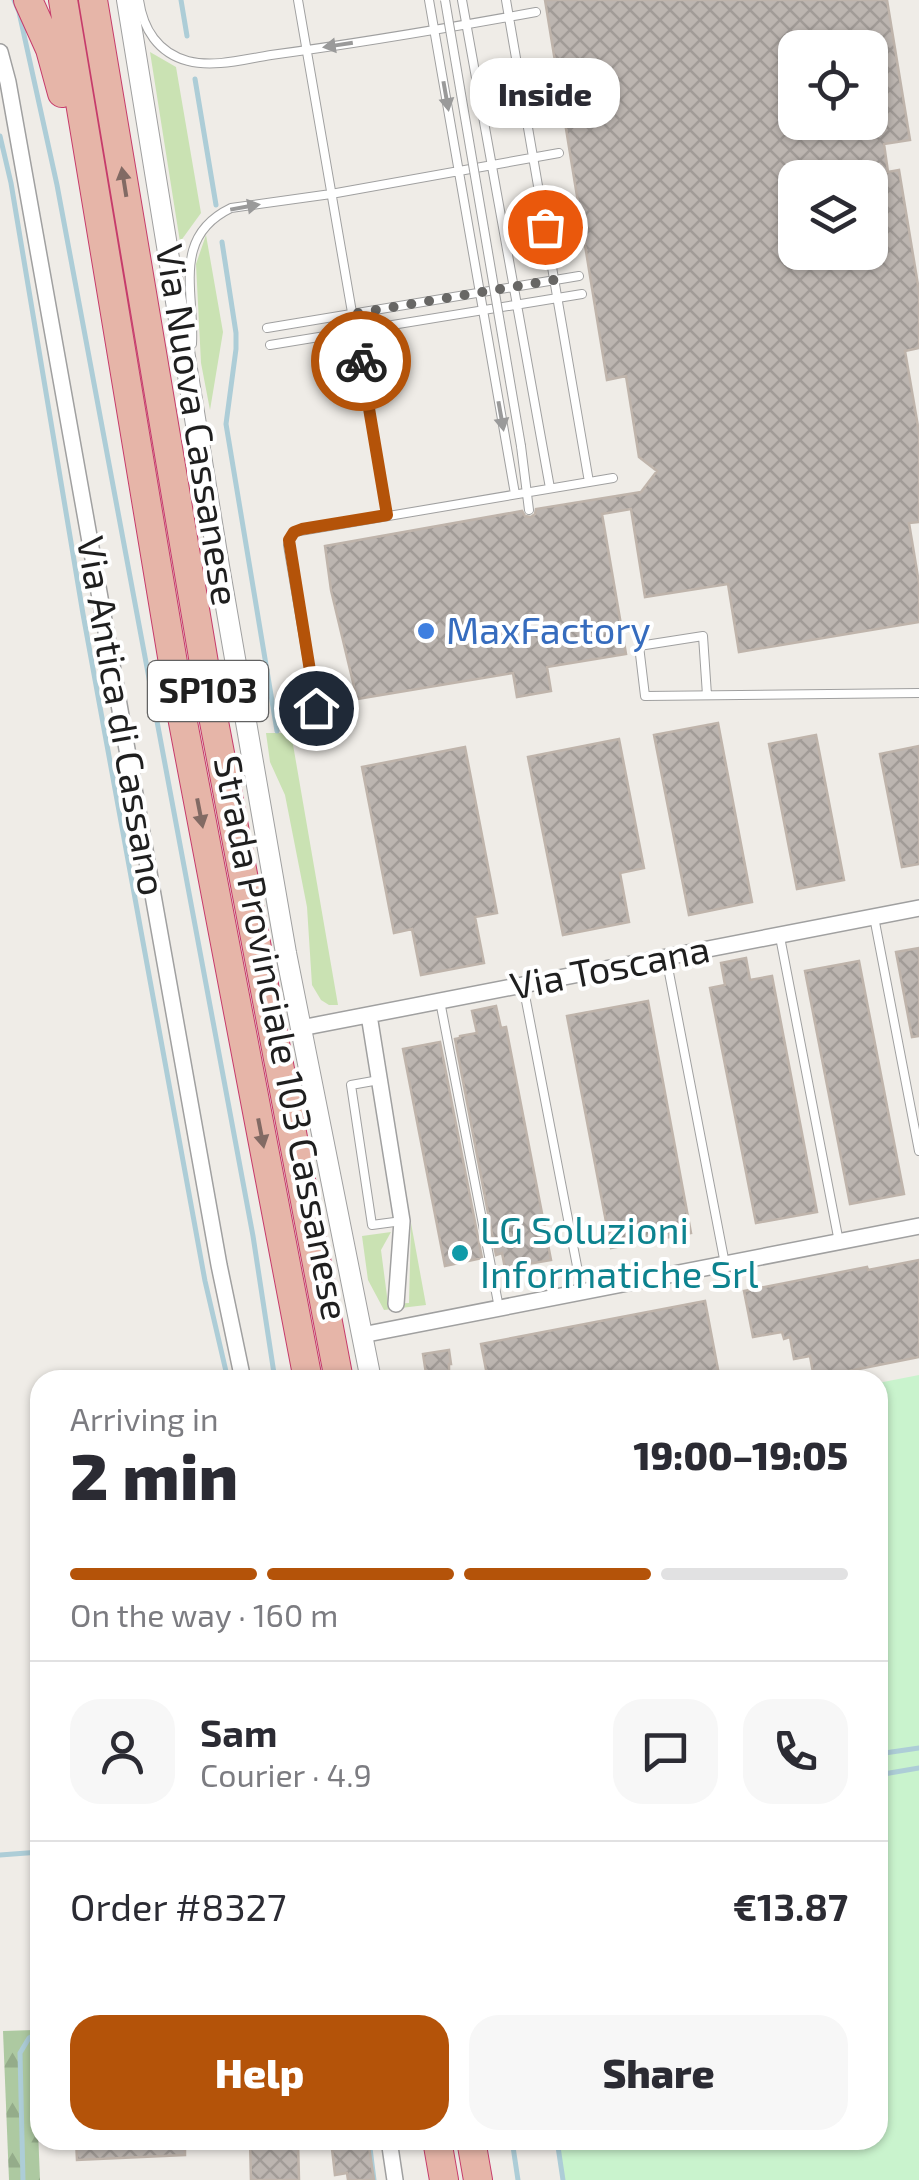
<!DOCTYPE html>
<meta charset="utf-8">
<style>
:root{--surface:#fff;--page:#f7f7f7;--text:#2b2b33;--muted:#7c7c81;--line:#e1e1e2;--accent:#b45309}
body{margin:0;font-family:"Exo 2",sans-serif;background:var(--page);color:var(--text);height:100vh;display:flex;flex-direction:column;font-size:38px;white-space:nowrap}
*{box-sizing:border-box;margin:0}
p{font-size:32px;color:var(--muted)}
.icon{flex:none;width:55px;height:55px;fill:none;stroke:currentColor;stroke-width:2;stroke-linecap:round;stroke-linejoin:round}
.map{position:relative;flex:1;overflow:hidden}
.drawer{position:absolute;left:30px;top:1370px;width:858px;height:780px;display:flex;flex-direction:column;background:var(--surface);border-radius:30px;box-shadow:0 2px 8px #0004}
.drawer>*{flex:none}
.fabs{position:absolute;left:778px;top:30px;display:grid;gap:20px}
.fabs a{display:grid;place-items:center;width:110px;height:110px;border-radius:20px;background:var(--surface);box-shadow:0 2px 8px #0004;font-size:50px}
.pin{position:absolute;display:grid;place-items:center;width:85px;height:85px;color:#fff;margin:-42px;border:5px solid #fff;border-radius:50%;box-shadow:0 2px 10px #0007}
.courier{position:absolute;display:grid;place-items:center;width:100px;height:100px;margin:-50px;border:8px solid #b45309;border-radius:50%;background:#fff;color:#222;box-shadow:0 2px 12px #0007}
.bubble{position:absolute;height:70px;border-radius:30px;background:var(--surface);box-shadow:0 2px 8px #0004;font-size:32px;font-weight:800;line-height:70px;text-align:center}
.overview em{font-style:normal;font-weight:800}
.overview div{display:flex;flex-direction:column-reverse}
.overview{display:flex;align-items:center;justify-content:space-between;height:170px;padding:0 40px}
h1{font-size:65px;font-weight:800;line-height:75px}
.bar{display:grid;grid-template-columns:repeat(4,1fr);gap:15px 10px;align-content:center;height:120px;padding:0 40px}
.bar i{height:12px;border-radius:8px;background:var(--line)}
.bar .on{background:var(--accent)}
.bar p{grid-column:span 4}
.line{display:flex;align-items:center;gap:25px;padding:0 40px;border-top:2px solid var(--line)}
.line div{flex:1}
.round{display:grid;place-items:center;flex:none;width:105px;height:105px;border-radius:30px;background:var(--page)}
.action{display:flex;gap:20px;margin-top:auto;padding:20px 40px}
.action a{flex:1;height:115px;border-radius:30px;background:var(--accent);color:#fff;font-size:40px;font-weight:800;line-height:115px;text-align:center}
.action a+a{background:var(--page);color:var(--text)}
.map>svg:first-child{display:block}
.grass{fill:#cae2b3}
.forest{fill:url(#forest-firs)}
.park{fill:#c9f3cd}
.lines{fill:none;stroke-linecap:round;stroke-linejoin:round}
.stream{stroke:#adcdd7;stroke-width:5}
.building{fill:url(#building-cross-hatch);stroke:#bfb4ab;stroke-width:2.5;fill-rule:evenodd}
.service-casing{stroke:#a0a0a0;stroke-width:10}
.minor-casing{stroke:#a0a0a0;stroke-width:18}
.tertiary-casing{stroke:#a0a0a0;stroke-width:22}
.trunk-casing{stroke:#c63b6b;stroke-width:30}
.service{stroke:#fff;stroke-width:8}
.minor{stroke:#fff;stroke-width:15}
.tertiary{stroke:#fff;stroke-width:20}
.trunk{stroke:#e6b5a8;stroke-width:28}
.service-bridge-casing{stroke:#a0a0a0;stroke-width:10;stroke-linecap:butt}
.service-bridge{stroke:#fff;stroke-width:8}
.oneway{fill:#9a9a9a}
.oneway2{fill:#826a64}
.done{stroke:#686765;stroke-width:10;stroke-dasharray:0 18}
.route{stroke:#b45309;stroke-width:12}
.shop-dot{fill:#3f7fe0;stroke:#fff;stroke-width:4}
.culture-dot{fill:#0f9aa8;stroke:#fff;stroke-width:4}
.labels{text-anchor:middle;stroke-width:8;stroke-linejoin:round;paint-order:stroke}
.shield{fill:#fff;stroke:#626262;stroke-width:2.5}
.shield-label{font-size:35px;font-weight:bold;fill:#1f1f1f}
.street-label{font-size:38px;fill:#1f1f1f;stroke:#fff}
.shop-label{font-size:38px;fill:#366cbe;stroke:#fff;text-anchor:start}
.culture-label{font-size:38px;fill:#0d838f;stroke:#fff;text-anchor:start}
</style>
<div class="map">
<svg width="919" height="2180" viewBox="0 0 919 2180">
<defs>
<pattern id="forest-firs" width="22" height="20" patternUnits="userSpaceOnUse" patternTransform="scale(2.5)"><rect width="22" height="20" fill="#adc9a1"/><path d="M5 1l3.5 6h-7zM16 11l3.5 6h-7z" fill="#94ac8a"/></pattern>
<pattern id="building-cross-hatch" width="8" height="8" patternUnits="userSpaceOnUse" patternTransform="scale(2.5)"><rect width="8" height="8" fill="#bcb5b0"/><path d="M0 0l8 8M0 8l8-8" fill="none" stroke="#a19b97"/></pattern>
</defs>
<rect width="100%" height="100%" fill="#efece7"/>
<path class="grass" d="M150 52 176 67 201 213 180 242Z
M206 235 223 332 210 410 201 363 196 264Z
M266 733H291L338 1005H329L321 1000 312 985 307 907 285 795 270 762Z
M411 1223 426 1305 384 1310 368 1280 362 1236 391 1232 381 1250 388 1304 409 1303Z"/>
<path class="forest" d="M34 2030 40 2180H9L3 2031Z"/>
<path class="park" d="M919 1375V2180H564L559 2140H878V1383Z"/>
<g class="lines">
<path class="stream" d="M14 0 19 12 57 185 253 1236 275 1380
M181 0 187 36
M195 79 216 205
M0 136 11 183 83 614 205 1281 228 1380
M222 242 236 333V349L226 424 277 731
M878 1754 919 1748
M878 1775 919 1768
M0 1855 40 1852
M369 2140 374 2180
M512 2140 518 2180
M557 2140 563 2180
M23 2180 20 2053 29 2038 40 2032"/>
</g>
<path class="building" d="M545 0H887L910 140 884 144 888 172 899 170 919 291V348L905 351 919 432V522L909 523 919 583V622L739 652 728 584 645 597 631 509 602 514 626 654 547 667 551 691 517 697 513 673 357 699 331 590 325 546 522 511 525 516 531 517 535 514 536 509 641 492 657 471 639 457 626 376 607 380ZM795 48H870V122H795ZM795 178H870V252H795Z
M718 723 752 902 689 915 654 735Z
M816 735 844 880 797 889 769 744Z
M619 739 644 868 620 873 629 922 563 935 528 757Z
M919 746V864L902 867 880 754Z
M465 747 497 913 475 917 484 963 421 975 412 929 394 933 362 767Z
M919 948V1036L912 1037 896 952Z
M746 958 750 980 772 976 817 1212 756 1223 710 988 725 985 721 963Z
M859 961 904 1194 850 1204 805 971Z
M648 1001 691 1233 611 1248 567 1016Z
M496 1006 501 1028 506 1027 551 1260 505 1268 502 1253 496 1255 455 1039 460 1038V1036L477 1033 472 1011Z
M440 1042 482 1258 445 1266 403 1049Z
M919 1260V1357L814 1378 810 1356 794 1359 790 1337 784 1339 782 1332 753 1337 744 1291 867 1267 868 1270Z
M705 1301 720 1380H554L553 1375 525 1380H488L481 1344Z
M449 1350 451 1364H449V1380H427L423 1354Z
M76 2140H185V2155L77 2160Z
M250 2140H298L299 2180H251Z
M331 2140H368L374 2180H348L347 2173 335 2175Z"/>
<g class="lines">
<defs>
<path id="service" d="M139 0C143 29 158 53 188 61 214 68 245 59 271 55 360 43 448 28 536 12
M298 0 387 515
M429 0 515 494
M462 0 550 488
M506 0 589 482
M267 328 579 276
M192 344C195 292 171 237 231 208L331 194 559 153
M270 345 582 294
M521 446 529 510
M707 695 703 636 639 646 645 696 919 693
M316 708 288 545 289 540 294 532 613 478
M874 917 919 1151
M780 937 839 1242
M666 957 725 1264
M523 985 582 1292
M440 1001 499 1308
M379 1080 351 1085 372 1225 402 1221"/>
<path id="minor" d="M0 52 8 82 219 1265 243 1380
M369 1015 402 1221 396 1304
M301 1028 919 908
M362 1335 919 1226
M389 2140 395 2180"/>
<path id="tertiary" d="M127 0 219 566 286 953 371 1380"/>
<path id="trunk" d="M28 0 50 49 62 93
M63 0 182 717 308 1380
M93 0 212 711 339 1380
M437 2140 444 2180
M471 2140 478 2180"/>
</defs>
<use href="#service" class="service-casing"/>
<use href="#minor" class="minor-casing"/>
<use href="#tertiary" class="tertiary-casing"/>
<use href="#trunk" class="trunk-casing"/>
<use href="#service" class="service"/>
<use href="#minor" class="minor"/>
<use href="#tertiary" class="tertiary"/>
<use href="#trunk" class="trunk"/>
<defs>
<path id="service-bridge" d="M445 0 521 446"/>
</defs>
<use href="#service-bridge" class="service-bridge-casing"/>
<use href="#service-bridge" class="service-bridge"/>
</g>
<defs><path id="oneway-solid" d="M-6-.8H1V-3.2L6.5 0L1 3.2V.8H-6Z" transform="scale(2.5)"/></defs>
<g class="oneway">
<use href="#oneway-solid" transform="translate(338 45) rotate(171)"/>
<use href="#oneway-solid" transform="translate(446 96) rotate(80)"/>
<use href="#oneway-solid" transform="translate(245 207) rotate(-10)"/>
<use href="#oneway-solid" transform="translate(501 416) rotate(80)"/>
</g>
<g class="oneway2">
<use href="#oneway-solid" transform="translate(124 182) rotate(-99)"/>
<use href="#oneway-solid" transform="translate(200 813) rotate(79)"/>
<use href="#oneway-solid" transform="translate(261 1133) rotate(79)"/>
</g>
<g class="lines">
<path class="done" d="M361 361 352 314 554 280 545 227"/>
<path class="route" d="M316 708 289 540 294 532 302 529 387 515 361 361"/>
</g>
<circle class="shop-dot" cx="426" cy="631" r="10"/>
<circle class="culture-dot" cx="460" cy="1253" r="10"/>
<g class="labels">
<rect class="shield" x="148" y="661" width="120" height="60" rx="8"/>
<g class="shield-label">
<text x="208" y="703">SP103</text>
</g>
<g class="street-label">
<text transform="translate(197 425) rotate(81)" y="13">Via Nuova Cassanese</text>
<text transform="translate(121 716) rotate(80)" y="13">Via Antica di Cassano</text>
<text transform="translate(610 968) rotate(-11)" y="13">Via Toscana</text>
<text transform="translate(281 1038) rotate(79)" y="13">Strada Provinciale 103 Cassanese</text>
</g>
<g class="shop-label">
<text x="446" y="644">MaxFactory</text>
</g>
<g class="culture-label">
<text x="480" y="1244">LG Soluzioni<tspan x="480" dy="44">Informatiche Srl</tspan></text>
</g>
</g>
</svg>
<div class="fabs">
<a><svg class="icon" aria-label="locate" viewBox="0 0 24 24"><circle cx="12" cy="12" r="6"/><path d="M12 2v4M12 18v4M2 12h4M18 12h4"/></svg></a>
<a><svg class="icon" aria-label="layers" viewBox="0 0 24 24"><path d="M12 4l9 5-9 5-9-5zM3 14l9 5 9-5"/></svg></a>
</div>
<div class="pin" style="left:545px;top:227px;background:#ea580c"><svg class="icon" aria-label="bag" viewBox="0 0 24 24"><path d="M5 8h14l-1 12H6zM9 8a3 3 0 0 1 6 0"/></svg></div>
<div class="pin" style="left:316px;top:708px;background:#1f2937"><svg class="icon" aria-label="home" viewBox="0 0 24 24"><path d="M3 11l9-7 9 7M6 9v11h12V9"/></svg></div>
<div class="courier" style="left:361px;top:361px"><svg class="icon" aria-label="bike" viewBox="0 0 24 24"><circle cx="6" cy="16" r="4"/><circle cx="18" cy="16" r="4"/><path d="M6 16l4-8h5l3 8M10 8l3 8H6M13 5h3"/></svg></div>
<div class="bubble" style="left:470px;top:58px;width:150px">Inside</div>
<section class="drawer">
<div class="overview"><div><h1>2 min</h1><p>Arriving in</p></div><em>19:00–19:05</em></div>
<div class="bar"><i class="on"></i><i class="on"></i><i class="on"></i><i></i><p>On the way · 160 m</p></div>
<div class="line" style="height:180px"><a class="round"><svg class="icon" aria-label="person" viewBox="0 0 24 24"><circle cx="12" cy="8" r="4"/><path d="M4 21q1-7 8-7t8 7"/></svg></a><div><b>Sam</b><p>Courier · 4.9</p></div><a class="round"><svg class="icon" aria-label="chat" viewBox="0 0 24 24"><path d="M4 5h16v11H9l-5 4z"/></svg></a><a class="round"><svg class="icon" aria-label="phone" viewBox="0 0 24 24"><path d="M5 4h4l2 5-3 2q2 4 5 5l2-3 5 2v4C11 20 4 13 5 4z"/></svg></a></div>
<div class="line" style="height:130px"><div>Order #8327</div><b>€13.87</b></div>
<div class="action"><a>Help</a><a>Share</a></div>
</section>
</div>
